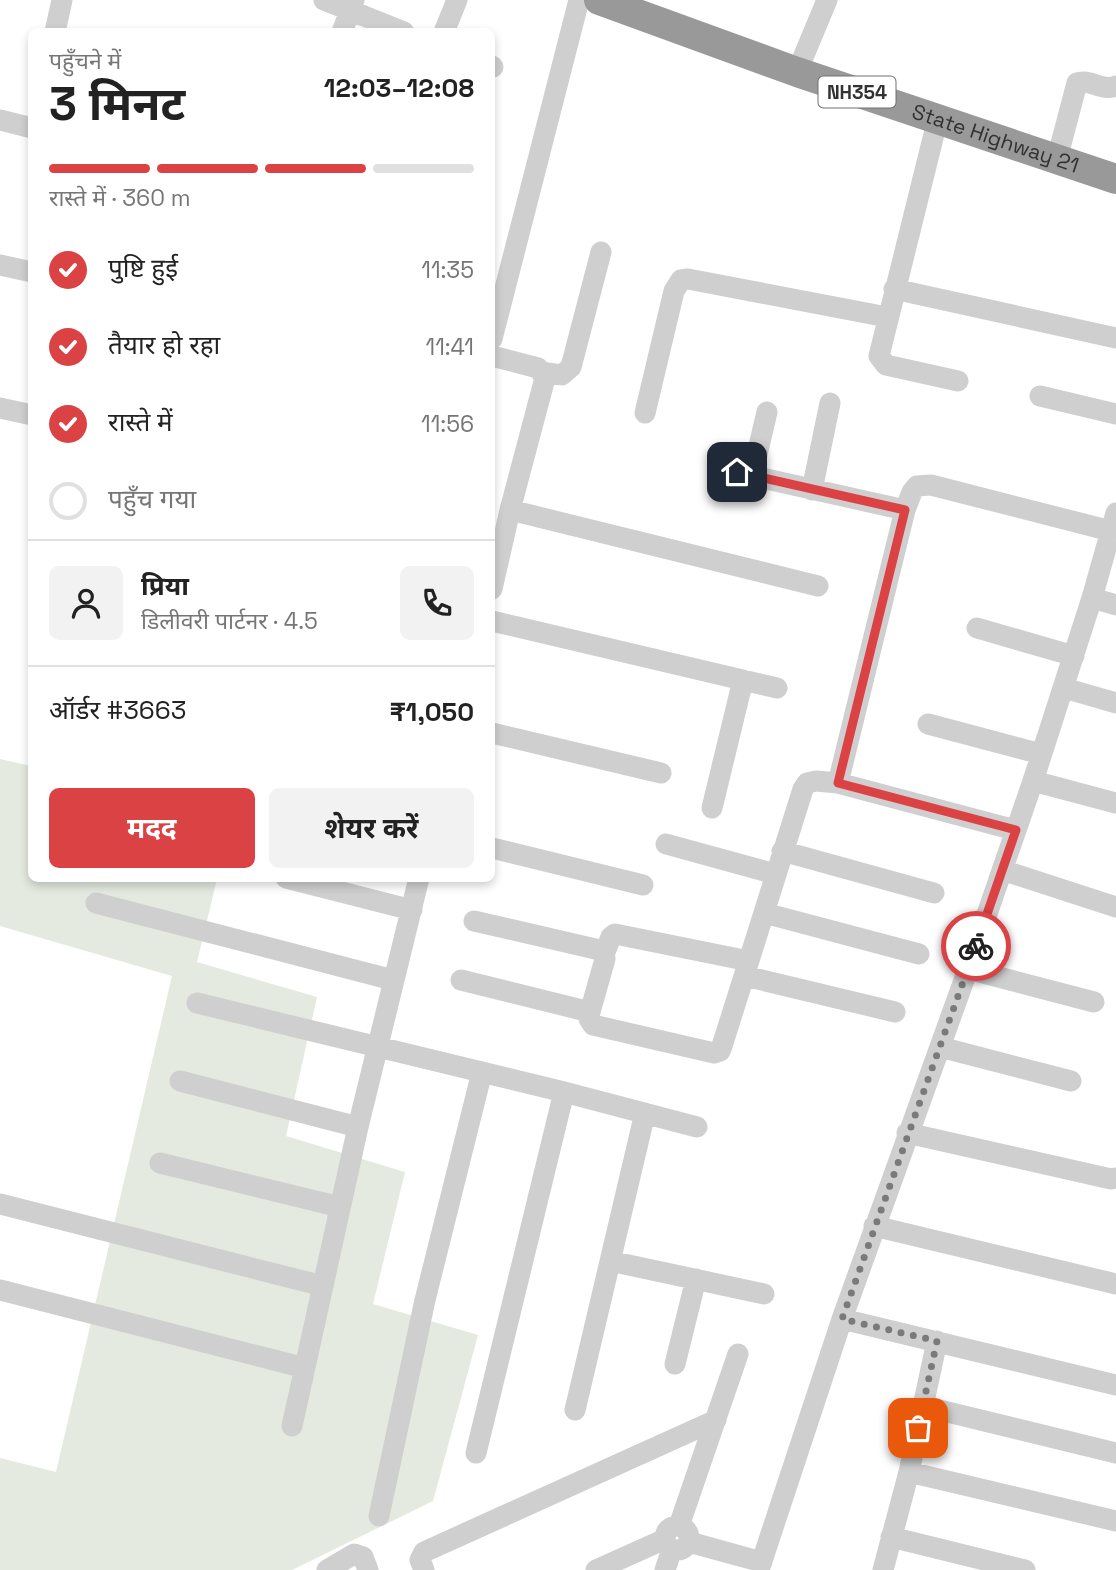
<!DOCTYPE html>
<html lang="hi">
<meta charset="utf-8">
<style>
:root{--surface:#fff;--page:#f2f2f2;--text:#222;--muted:#767676;--line:#e0e0e0;--accent:#db4244}
body{margin:0;font-family:"Space Grotesk","Noto Sans Devanagari",sans-serif;background:var(--page);color:var(--text);height:100vh;display:flex;flex-direction:column;font-size:26px;white-space:nowrap}
*{box-sizing:border-box;margin:0}
p{font-size:23px;color:var(--muted)}
.icon{flex:none;width:38px;height:38px;fill:none;stroke:currentColor;stroke-width:2;stroke-linecap:round;stroke-linejoin:round}
.map{position:relative;flex:1;overflow:hidden}
.details{position:absolute;left:28px;top:28px;width:467px;height:854px;display:flex;flex-direction:column;background:var(--surface);border-radius:10px;box-shadow:0 4px 10px #0003}
.details>*{flex:none}
.pin{position:absolute;display:grid;place-items:center;width:60px;height:60px;color:#fff;margin:-30px;border-radius:14px;box-shadow:0 4px 10px #0006}
.courier{position:absolute;display:grid;place-items:center;width:70px;height:70px;margin:-35px;border:5px solid #db4244;border-radius:50%;background:#fff;color:#222;box-shadow:0 2px 9px #0007}
.overview em{font-style:normal;font-weight:700}
.overview div{display:flex;flex-direction:column-reverse}
.overview{display:flex;align-items:center;justify-content:space-between;height:119px;padding:0 21px}
h1{font-size:46px;font-weight:700;line-height:52px}
.bar{display:grid;grid-template-columns:repeat(4,1fr);gap:10px 7px;align-content:center;height:84px;padding:0 21px}
.bar i{height:9px;border-radius:5px;background:var(--line)}
.bar .on{background:var(--accent)}
.bar p{grid-column:span 4}
.line{display:flex;align-items:center;gap:18px;padding:0 21px;border-top:2px solid var(--line)}
.line div{flex:1}
.round{display:grid;place-items:center;flex:none;width:74px;height:74px;border-radius:10px;background:var(--page)}
ol{padding:0 21px;list-style:none}
li{display:flex;align-items:center;gap:21px;height:77px}
li p{margin-inline-start:auto}
li .icon{padding:7px;border-radius:50%;background:var(--accent);color:#fff;stroke-width:4}
li:last-child{color:var(--muted)}
li i{width:38px;height:38px;border:4px solid var(--line);border-radius:50%}
.primary-button{display:flex;gap:14px;margin-top:auto;padding:14px 21px}
.primary-button a{flex:1;height:80px;border-radius:10px;background:var(--accent);color:#fff;font-size:28px;font-weight:700;line-height:80px;text-align:center}
.primary-button a+a{background:var(--page);color:var(--text)}
.map>svg:first-child{display:block}
.green{fill:#e4eadf}
.lines{fill:none;stroke-linecap:round;stroke-linejoin:round}
.minor{stroke:#cfcfcf;stroke-width:21}
.highway{stroke:#999;stroke-width:30}
.done{stroke:#7a7a7a;stroke-width:7;stroke-dasharray:0 12.6}
.route{stroke:#db4244;stroke-width:9}
.labels{text-anchor:middle;stroke-width:7;stroke-linejoin:round;paint-order:stroke}
.shield{fill:#fff;stroke:#707070;stroke-width:2}
.shield-label{font-size:19px;font-weight:bold;fill:#323232}
.street-label{font-size:21px;fill:#323232;stroke:#fff}
</style>
<div class="map">
<svg width="1116" height="1570" viewBox="0 0 1116 1570">
<rect width="100%" height="100%" fill="#fff"/>
<path class="green" d="M0 759 31 766 32 878 217 879 197 962 317 997 286 1136 405 1172 373 1304 478 1335 433 1501 292 1570H0V1458L56 1472 172 976 0 926Z"/>
<g class="lines">
<path class="minor" d="M324 0 404 32
M55 32 62 0
M342 32 354 0
M444 32 457 0
M492 66 493 67
M797 72 827 0
M938 118 879 356 886 365 958 381
M0 120 32 128
M1057 159 1077 83C1089 78 1103 92 1116 86
M0 265 32 272
M894 289 1116 338
M492 339 579 0
M492 356 538 368 545 378 510 510 492 589
M543 372 562 375 571 367 601 252
M1040 396 1116 414
M0 408 32 415
M645 413 674 291 681 280 688 279 887 317
M722 469 905 510
M752 476 767 412
M812 490 830 403
M510 510 818 586
M1092 598 1116 605
M492 621 777 688
M977 628 1074 656
M1064 688 1116 703
M928 724 1041 754
M492 733 661 773
M1033 781 1116 803
M838 783 905 510 912 492 917 486 931 485 1111 531
M712 808 743 680
M666 844 775 874
M492 848 643 885
M782 851 934 893
M1002 870 1116 907
M286 878 412 910
M96 903 393 980
M764 913 919 954
M474 921 604 951 605 959 590 1012 589 1019 593 1025 714 1053 720 1051 722 1046 803 789 807 783 816 781 838 783 1015 830
M605 952 611 937 615 934 749 961
M968 969 1094 1002
M745 976 895 1012
M461 980 590 1012
M197 1003 564 1092 697 1127
M940 1047 1071 1081
M180 1081 358 1127
M907 1133 1111 1179 1116 1178
M160 1163 340 1207
M0 1204 323 1286
M874 1226 1116 1284
M610 1261 764 1294
M0 1290 305 1368
M842 1319 1116 1385
M675 1364 696 1279
M923 1406 1116 1453
M575 1410 645 1113
M292 1426 358 1127 419 878
M476 1453 564 1092
M909 1472 1116 1521
M379 1516 425 1300 482 1072
M665 1538a12 12 0 1 1 24 0a12 12 0 1 1-24 0Z
M679 1526 738 1354
M891 1537 1025 1570
M689 1542 762 1562
M327 1570 354 1554 363 1557 368 1570
M424 1570 420 1560 424 1552 716 1420
M596 1570 665 1539
M665 1570 672 1549
M759 1570 842 1319 968 969 1033 781 1092 598 1116 513
M883 1570 909 1472 937 1341"/>
<path class="highway" id="s1" d="M599 0 797 72 1116 179"/>
</g>
<g class="lines">
<path class="done" d="M918 1428 937 1341 842 1319 976 946"/>
<path class="route" d="M737 472 905 510 838 783 1016 830 976 946"/>
</g>
<g class="labels">
<rect class="shield" x="818.5" y="76.5" width="77" height="31" rx="5"/>
<g class="shield-label">
<text x="857" y="99">NH354</text>
</g>
<g class="street-label">
<text dy="7" stroke="none"><textPath href="#s1" startOffset="420">State Highway 21</textPath></text>
</g>
</g>
</svg>
<div class="pin" style="left:918px;top:1428px;background:#ea580c"><svg class="icon" aria-label="bag" viewBox="0 0 24 24"><path d="M5 8h14l-1 12H6zM9 8a3 3 0 0 1 6 0"/></svg></div>
<div class="pin" style="left:737px;top:472px;background:#1f2937"><svg class="icon" aria-label="home" viewBox="0 0 24 24"><path d="M3 11l9-7 9 7M6 9v11h12V9"/></svg></div>
<div class="courier" style="left:976px;top:946px"><svg class="icon" aria-label="bike" viewBox="0 0 24 24"><circle cx="6" cy="16" r="4"/><circle cx="18" cy="16" r="4"/><path d="M6 16l4-8h5l3 8M10 8l3 8H6M13 5h3"/></svg></div>
<section class="details">
<div class="overview"><div><h1>3 मिनट</h1><p>पहुँचने में</p></div><em>12:03–12:08</em></div>
<div class="bar"><i class="on"></i><i class="on"></i><i class="on"></i><i></i><p>रास्ते में · 360 m</p></div>
<ol>
<li><svg class="icon" aria-label="check" viewBox="0 0 24 24"><path d="M5 12l5 5 9-10"/></svg>पुष्टि हुई<p>11:35</p></li>
<li><svg class="icon" aria-label="check" viewBox="0 0 24 24"><path d="M5 12l5 5 9-10"/></svg>तैयार हो रहा<p>11:41</p></li>
<li><svg class="icon" aria-label="check" viewBox="0 0 24 24"><path d="M5 12l5 5 9-10"/></svg>रास्ते में<p>11:56</p></li>
<li><i></i>पहुँच गया</li>
</ol>
<div class="line" style="height:126px"><a class="round"><svg class="icon" aria-label="person" viewBox="0 0 24 24"><circle cx="12" cy="8" r="4"/><path d="M4 21q1-7 8-7t8 7"/></svg></a><div><b>प्रिया</b><p>डिलीवरी पार्टनर · 4.5</p></div><a class="round"><svg class="icon" aria-label="phone" viewBox="0 0 24 24"><path d="M5 4h4l2 5-3 2q2 4 5 5l2-3 5 2v4C11 20 4 13 5 4z"/></svg></a></div>
<div class="line" style="height:91px"><div>ऑर्डर #3663</div><b>₹1,050</b></div>
<div class="primary-button"><a>मदद</a><a>शेयर करें</a></div>
</section>
</div>
